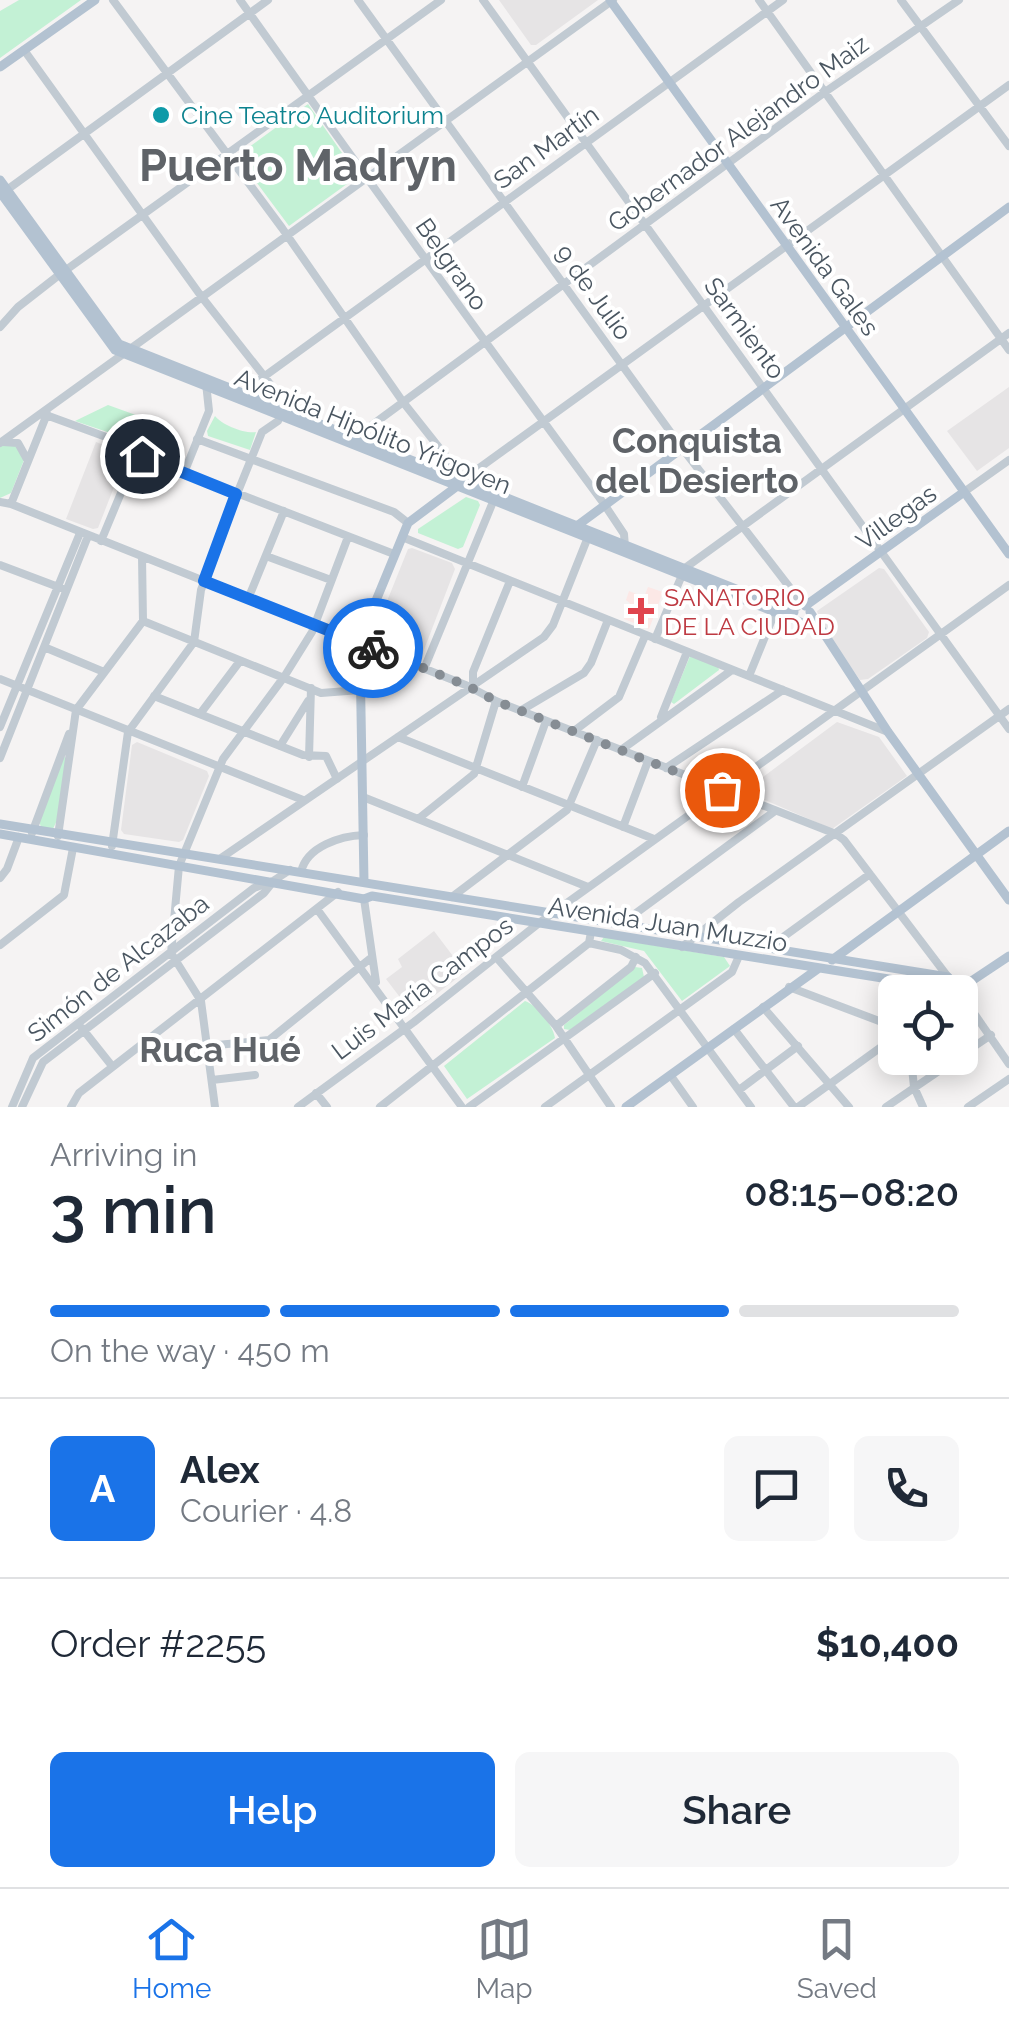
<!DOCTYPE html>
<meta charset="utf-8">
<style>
:root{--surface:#fff;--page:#f6f6f7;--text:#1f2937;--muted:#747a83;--line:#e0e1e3;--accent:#1a73e8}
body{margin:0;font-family:Raleway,sans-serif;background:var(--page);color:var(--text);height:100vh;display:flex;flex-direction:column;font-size:38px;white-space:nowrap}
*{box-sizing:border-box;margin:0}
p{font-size:32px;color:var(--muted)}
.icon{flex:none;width:55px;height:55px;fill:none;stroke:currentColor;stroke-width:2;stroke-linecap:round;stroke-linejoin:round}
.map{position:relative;height:1107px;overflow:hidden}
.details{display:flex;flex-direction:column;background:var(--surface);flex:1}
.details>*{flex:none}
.controls{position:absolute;left:878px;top:975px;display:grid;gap:20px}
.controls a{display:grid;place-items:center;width:100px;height:100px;border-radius:15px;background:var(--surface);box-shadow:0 5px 25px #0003;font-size:50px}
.pin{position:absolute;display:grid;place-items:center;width:85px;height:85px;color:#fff;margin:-42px;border:5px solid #fff;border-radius:50%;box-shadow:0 2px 10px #0007}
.courier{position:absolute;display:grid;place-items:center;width:100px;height:100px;margin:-50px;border:8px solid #1a73e8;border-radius:50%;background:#fff;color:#222;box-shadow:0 2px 12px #0007}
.head em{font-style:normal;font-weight:600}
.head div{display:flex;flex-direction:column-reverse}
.head{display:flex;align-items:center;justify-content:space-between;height:170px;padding:0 50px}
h1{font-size:65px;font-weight:600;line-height:75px}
.bar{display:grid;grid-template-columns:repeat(4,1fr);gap:15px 10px;align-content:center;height:120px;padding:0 50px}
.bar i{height:12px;border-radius:8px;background:var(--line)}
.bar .selected{background:var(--accent)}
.bar p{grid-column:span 4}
.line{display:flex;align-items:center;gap:25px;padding:0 50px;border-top:2px solid var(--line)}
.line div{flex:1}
.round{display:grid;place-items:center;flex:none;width:105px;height:105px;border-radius:15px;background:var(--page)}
.action{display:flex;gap:20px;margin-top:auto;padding:20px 50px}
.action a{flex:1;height:115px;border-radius:15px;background:var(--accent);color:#fff;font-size:40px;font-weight:600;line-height:115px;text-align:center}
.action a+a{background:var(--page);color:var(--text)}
.menu{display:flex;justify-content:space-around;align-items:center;height:140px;border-top:2px solid var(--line);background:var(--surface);font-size:28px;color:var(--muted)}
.menu a{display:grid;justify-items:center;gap:5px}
.menu .selected{color:var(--accent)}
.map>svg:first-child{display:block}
.education{fill:#e6e4e5}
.medical{fill:#fce8e6}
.green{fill:#c3f1d5}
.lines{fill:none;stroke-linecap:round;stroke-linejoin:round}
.minor{stroke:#c1cad2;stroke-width:8}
.major{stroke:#b3c2d1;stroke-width:9}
.done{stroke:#868d94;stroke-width:10;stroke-dasharray:0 18}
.route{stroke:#1a73e8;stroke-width:12}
.culture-dot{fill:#0f9aa8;stroke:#fff;stroke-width:4}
.health-dot{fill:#e0444e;stroke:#fff;stroke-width:4}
.labels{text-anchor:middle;stroke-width:8;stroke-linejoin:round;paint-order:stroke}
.culture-label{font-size:25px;fill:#0d838f;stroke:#fff;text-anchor:start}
.street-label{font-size:25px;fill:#4a5661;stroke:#fff}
.health-label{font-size:25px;fill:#be3a42;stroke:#fff;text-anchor:start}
.district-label{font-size:35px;font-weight:bold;fill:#5f6368;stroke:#fff}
.town-label{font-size:45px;font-weight:bold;fill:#5f6368;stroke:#fff}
</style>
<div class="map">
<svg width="1009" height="1107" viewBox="0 0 1009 1107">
<rect width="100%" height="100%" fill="#f5f3f3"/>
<path class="education" d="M499 0H598L536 45H531Z
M1009 387V448L977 471 947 431Z
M96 442 127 454 98 528 93 529 66 519Z
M412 548 452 563 455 569 422 655 417 658 376 641 373 636 408 549Z
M879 568 884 569 929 632 927 638 868 679 860 680 822 626 817 611Z
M837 722 879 737 907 776 832 829 744 791Z
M137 742 207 771 209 776 183 840 179 842 124 834 121 830 132 745Z
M434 931 465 972 412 1013 386 979 402 967 398 959Z"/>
<path class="medical" d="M648 587 663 592 649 629 624 619 630 603 626 600 629 591 644 597Z"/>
<path class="green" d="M19 0H81L0 58V11Z
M308 104 358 176 289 226 237 156Z
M108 405 172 428 161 454H150L125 438 75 421Z
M215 416C222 425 245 434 256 432L250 450 208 436 207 431Z
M4 444 16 445 24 460 11 493 0 498V447Z
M466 497 478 501 480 505 463 547 458 549 418 533V529Z
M690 656 718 666 719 670 674 704 671 702Z
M64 756 66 759 57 820 53 829 41 827 39 821Z
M604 937 724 957 730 966 682 1001 644 951 601 941Z
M635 967 642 968 644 977 570 1030 564 1029V1025Z
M525 1001C537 1005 553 1025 555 1038L467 1099 444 1066Z"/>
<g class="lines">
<path class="minor" d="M113 0 282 228 403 402 464 479 1009 85
M240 0C360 169 481 337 604 504L624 534 625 547
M358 0 682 448 794 593 797 607
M483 0 1009 729
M759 0 1009 350
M901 0 1009 146
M24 50 201 296 264 376 281 399 283 408 278 421 262 432 237 494 201 590 194 642 128 732 112 846
M4 192 268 0
M0 327 18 307 59 275 441 0
M244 397 247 389 783 0
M46 415 128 445 144 457 394 554
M197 439 394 512 408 523
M353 439 825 92 959 0
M3 442 18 443 28 461
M0 443 613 0
M184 473 209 411 206 383
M964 492 1009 460
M0 502 11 504 468 686 496 701 836 834 844 840 948 977
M11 504 47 414
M402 537 888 732
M101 541 138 452
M266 556 331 580
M0 565 61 588
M248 599 284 511
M143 621 321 693 360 690
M655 639 685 568 1009 333
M44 647 104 672
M424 669 495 497
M749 676 775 612
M0 679 303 800
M473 683V672L510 581
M154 696 303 755 326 756 337 779
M520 711 584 673 591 663 608 620
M200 714 240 661
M661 717 687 652
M0 727 80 533
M574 731 619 697 645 636
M398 737 654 839
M280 746 308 701
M621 750 732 670
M309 757 311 688
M0 758 88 536
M666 768 783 690
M522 787 546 721
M363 797 588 887
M418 819 474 774 496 701
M623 827 648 761
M32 833 69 734
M58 836 76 710 143 621 142 557
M221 858 544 637 553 625 588 537
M301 872C307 846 341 836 364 835
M0 878 7 869 19 837
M452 897 567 810 597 740
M364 899 376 982
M317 909 462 1107
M625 925 632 916 775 811
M589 943 621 950 645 963 751 1107
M0 945 64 895 73 848
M682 947 739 902 1009 709
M768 948 870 874
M496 957 556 1026 611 1107
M789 987 895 1027
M960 993 1009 1064
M763 1007 849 1107
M556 1026 631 967 636 957
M81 1027 112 1066
M734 1029 794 1107
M207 1046 269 1040 372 957
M960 1056 991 1035
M911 1058 914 1087 923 1107
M671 1076 693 1107
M212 1080 255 1075
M739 1090 798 1046
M316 1093 327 1107
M12 1107 33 1058 254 888 273 881 290 870
M22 1107 43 1062 264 893 272 883
M71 1107 79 1093 338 892
M215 1107 201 1001 171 953 179 866 223 759 284 677 312 632 348 537
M298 1107 414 1022 539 923 1009 585
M380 1107 589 943 591 932
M469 1107 655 973
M545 1107 732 972 739 956
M798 1107 895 1037
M886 1107 958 1058
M968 1107 1009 1079"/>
<path class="major" d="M610 0 1009 554
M0 67 95 0
M0 180 119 344 794 612
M0 192 115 350 820 630
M574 528 1009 207
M805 606 964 492
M810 612 888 732 1009 900
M0 824 948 977 958 990
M0 834 364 899 372 896 957 990
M364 881 360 655 363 632 408 523 460 484
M832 960 1009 831
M958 990 1009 956
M626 1107 819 968"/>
</g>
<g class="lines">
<path class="done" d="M373 648 468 686 496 701 722 790"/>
<path class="route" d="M142 456 236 494 204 581 373 648"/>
</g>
<circle class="culture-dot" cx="161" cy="115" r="10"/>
<path class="health-dot" d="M636 596h10v10h10v10h-10v10h-10v-10h-10v-10h10z"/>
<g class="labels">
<g class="culture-label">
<text x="181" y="124">Cine Teatro Auditorium</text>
</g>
<g class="street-label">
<text transform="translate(738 133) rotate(-36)" y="9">Gobernador Alejandro Maiz</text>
<text transform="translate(546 147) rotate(-36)" y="9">San Martín</text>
<text transform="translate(452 264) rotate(55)" y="9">Belgrano</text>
<text transform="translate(825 266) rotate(54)" y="9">Avenida Gales</text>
<text transform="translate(594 292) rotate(54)" y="9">9 de Julio</text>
<text transform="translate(745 328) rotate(54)" y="9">Sarmiento</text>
<text transform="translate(373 431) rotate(22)" y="9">Avenida Hipólito Yrigoyen</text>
<text transform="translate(896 517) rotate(-36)" y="9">Villegas</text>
<text transform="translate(668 924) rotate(9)" y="9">Avenida Juan Muzzio</text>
<text transform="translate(118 968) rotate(-38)" y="9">Simón de Alcazaba</text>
<text transform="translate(422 988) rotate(-37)" y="9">Luis María Campos</text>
</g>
<g class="health-label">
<text x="664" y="606">SANATORIO<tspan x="664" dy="29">DE LA CIUDAD</tspan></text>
</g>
<g class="district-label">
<text x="697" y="453">Conquista<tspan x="697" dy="40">del Desierto</tspan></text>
<text x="220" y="1062">Ruca Hué</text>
</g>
<g class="town-label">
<text x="298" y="181">Puerto Madryn</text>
</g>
</g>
</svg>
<div class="controls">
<a><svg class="icon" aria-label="locate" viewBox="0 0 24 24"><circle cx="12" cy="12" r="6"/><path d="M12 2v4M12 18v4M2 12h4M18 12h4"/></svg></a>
</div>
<div class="pin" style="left:722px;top:790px;background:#ea580c"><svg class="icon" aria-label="bag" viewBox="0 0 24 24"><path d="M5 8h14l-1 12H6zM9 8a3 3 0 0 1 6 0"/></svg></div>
<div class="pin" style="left:142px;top:456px;background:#1f2937"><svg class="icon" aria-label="home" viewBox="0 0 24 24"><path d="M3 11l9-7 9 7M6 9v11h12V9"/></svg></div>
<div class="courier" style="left:373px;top:648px"><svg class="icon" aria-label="bike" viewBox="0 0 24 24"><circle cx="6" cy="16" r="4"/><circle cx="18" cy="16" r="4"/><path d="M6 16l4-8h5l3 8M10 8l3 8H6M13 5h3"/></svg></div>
</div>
<section class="details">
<div class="head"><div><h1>3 min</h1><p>Arriving in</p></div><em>08:15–08:20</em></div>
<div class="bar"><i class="selected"></i><i class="selected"></i><i class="selected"></i><i></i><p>On the way · 450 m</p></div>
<div class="line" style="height:180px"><b class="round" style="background:var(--accent);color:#fff">A</b><div><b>Alex</b><p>Courier · 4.8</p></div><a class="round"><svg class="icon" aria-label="chat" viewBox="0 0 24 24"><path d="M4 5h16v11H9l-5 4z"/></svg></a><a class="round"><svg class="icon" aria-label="phone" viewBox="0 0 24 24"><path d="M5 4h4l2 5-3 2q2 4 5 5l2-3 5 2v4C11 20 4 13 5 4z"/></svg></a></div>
<div class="line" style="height:130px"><div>Order #2255</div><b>$10,400</b></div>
<div class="action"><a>Help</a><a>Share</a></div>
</section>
<nav class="menu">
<a class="selected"><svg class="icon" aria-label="home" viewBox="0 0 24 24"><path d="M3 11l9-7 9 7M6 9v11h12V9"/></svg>Home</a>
<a><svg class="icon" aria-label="map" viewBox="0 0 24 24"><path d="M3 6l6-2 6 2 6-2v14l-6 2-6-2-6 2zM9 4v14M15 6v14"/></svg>Map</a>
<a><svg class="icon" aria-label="saved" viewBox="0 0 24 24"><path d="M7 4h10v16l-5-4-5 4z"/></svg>Saved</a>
</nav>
